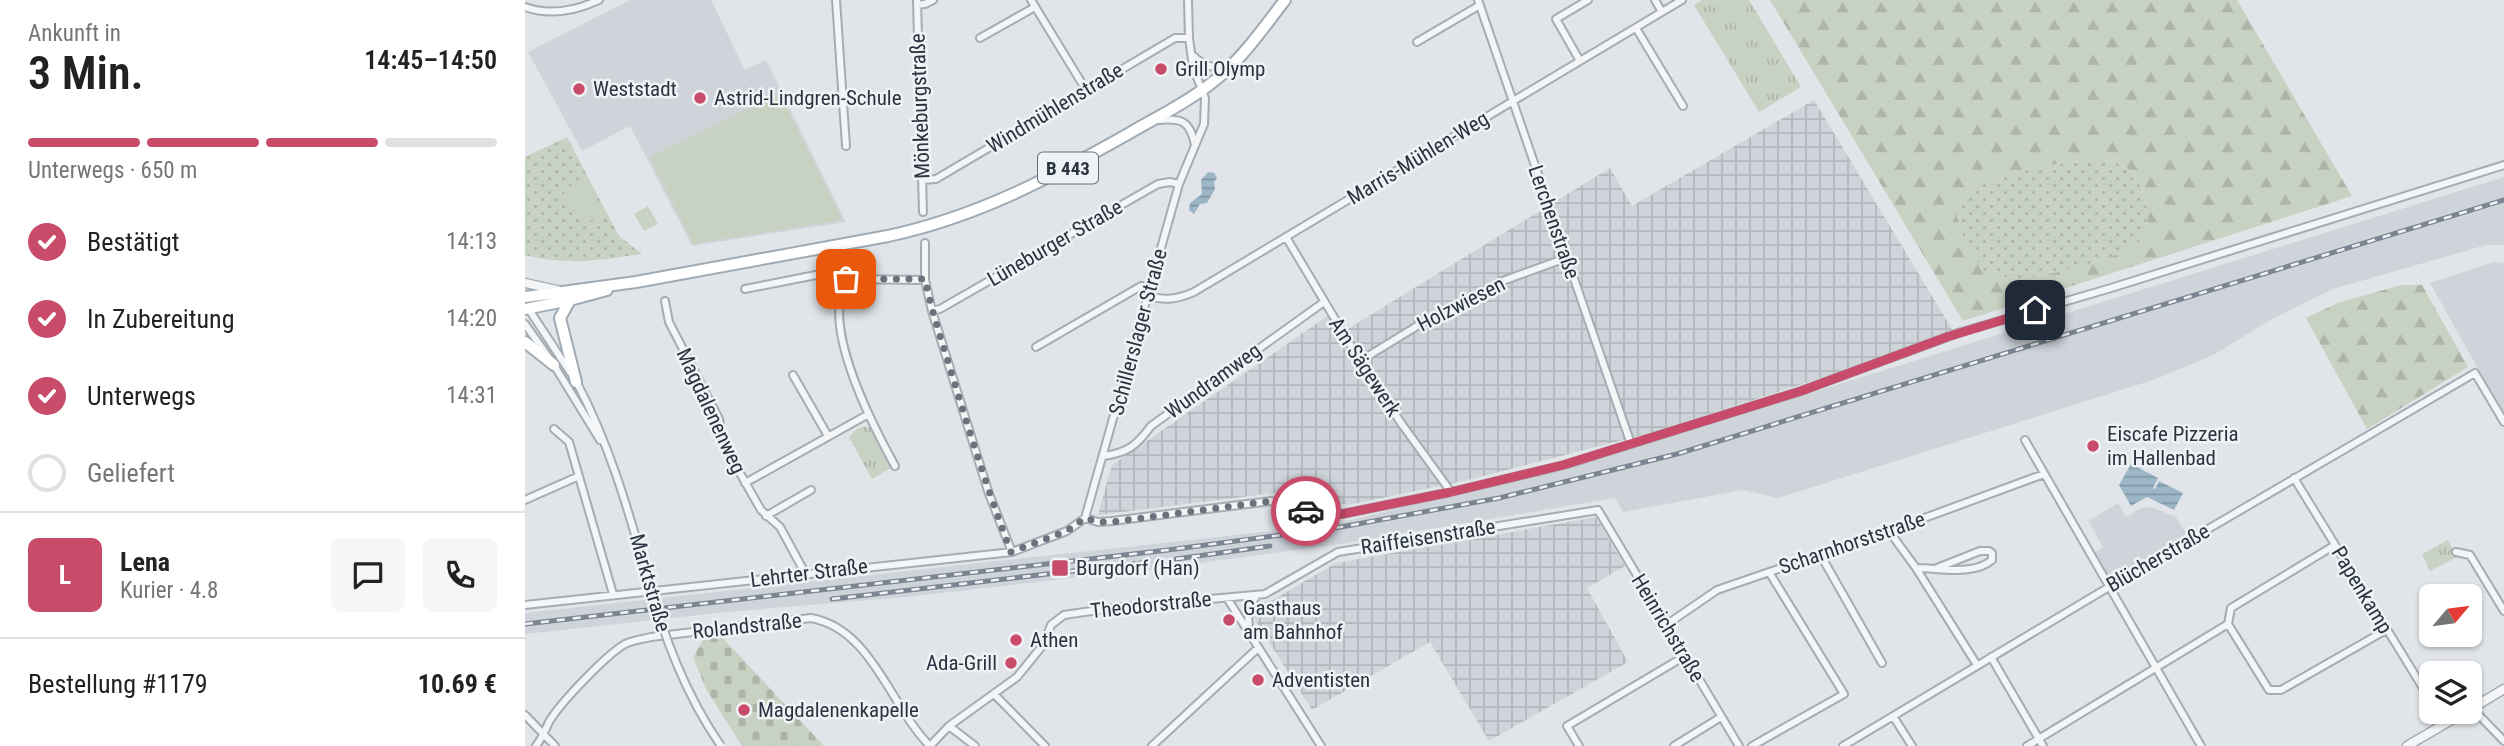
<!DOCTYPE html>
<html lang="de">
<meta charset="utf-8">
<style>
:root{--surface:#fff;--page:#f6f6f6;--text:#222;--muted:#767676;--line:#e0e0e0;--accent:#c84b6a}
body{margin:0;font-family:"Roboto Condensed",sans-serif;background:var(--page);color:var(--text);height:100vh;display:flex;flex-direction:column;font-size:26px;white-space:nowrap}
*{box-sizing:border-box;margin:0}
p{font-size:23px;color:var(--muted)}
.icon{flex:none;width:38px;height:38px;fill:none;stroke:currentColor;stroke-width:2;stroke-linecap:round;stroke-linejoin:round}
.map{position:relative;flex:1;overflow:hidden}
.drawer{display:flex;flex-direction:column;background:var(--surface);width:525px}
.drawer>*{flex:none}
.needle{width:46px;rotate:61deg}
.fabs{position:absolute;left:1894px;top:584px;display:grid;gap:14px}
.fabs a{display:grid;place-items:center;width:63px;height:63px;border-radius:10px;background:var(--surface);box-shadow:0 2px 5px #0004;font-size:35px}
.pin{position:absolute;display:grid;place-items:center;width:60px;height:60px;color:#fff;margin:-30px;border-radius:14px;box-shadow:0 4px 10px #0006}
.courier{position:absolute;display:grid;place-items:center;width:70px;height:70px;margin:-35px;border:5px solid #c84b6a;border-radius:50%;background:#fff;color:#222;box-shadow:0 2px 9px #0007}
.overview em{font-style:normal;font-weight:600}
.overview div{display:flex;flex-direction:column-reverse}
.overview{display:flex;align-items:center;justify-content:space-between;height:119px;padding:0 28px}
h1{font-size:46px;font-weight:600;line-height:52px}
.bar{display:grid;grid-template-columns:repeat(4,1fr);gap:10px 7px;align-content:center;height:84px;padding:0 28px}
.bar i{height:9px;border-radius:5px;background:var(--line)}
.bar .selected{background:var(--accent)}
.bar p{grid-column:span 4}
.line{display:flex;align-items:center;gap:18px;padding:0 28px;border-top:2px solid var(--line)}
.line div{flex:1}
.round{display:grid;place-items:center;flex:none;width:74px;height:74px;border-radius:10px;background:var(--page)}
ol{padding:0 28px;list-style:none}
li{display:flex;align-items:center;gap:21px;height:77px}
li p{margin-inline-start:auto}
li .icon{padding:7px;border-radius:50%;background:var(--accent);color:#fff;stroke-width:4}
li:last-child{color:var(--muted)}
li i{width:38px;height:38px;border:4px solid var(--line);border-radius:50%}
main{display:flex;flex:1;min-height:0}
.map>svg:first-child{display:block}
.built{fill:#cfd4db}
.industrial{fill:url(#industrial-grid)}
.grass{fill:url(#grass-dots)}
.forest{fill:url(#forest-firs);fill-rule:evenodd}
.cemetery{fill:url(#cemetery-stones)}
.park{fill:url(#park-tufts)}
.garden{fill:#c8d2c2}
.water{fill:url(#water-rules)}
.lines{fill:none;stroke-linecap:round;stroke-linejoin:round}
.minor-casing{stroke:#a6acb3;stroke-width:10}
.tertiary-casing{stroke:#a6acb3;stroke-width:11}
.primary-casing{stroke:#a0aab4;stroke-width:14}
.minor{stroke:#f3f5f7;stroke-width:6}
.tertiary{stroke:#f3f5f7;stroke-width:8}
.primary{stroke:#fff;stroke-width:10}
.rail-casing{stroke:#7b8692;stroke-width:5}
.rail{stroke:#f0f3f6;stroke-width:2.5;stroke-dasharray:8;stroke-linecap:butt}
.minor-bridge-casing{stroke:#a6acb3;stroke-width:10;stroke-linecap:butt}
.minor-bridge{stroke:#f3f5f7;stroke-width:6}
.done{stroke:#6a727b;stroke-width:7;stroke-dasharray:0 12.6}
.route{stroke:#c84b6a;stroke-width:9}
.poi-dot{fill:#c84b6a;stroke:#f0f3f6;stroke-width:2.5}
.labels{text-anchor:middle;stroke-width:5;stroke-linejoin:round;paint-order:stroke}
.shield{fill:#f0f3f6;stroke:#656d77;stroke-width:2}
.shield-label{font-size:19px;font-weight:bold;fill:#2a3440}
.poi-label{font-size:21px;fill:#2a3440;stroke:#f0f3f6;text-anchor:start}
.street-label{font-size:21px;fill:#2a3440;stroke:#f0f3f6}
</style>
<main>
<section class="drawer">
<div class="overview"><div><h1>3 Min.</h1><p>Ankunft in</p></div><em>14:45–14:50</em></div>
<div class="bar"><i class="selected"></i><i class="selected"></i><i class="selected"></i><i></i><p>Unterwegs · 650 m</p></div>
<ol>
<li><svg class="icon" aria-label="check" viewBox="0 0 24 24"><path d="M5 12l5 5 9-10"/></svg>Bestätigt<p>14:13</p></li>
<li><svg class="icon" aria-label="check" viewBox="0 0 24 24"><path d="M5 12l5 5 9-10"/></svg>In Zubereitung<p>14:20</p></li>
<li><svg class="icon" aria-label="check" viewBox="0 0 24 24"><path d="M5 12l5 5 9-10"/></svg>Unterwegs<p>14:31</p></li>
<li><i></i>Geliefert</li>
</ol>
<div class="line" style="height:126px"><b class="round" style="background:var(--accent);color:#fff">L</b><div><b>Lena</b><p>Kurier · 4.8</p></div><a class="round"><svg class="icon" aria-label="chat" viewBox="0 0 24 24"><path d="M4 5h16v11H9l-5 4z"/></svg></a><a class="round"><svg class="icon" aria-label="phone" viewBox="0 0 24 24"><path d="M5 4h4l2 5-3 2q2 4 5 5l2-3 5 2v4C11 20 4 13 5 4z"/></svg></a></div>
<div class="line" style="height:91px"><div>Bestellung #1179</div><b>10.69 €</b></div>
</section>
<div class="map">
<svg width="1979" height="746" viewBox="0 0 1979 746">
<defs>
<pattern id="industrial-grid" width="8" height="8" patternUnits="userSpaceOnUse" patternTransform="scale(1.75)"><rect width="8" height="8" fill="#cfd4db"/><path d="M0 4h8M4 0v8" fill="none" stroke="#b2b7bd"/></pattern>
<pattern id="grass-dots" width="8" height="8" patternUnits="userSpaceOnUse" patternTransform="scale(1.75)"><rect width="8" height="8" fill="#c8d2c2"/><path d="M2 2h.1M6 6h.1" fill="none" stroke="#acb5a8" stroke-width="1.8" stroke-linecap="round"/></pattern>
<pattern id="forest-firs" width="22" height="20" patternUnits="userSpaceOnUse" patternTransform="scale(1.75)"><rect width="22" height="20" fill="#c8d2c2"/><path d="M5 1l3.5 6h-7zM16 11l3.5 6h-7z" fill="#acb5a8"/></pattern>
<pattern id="cemetery-stones" width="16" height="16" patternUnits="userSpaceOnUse" patternTransform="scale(1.75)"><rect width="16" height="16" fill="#c8d2c2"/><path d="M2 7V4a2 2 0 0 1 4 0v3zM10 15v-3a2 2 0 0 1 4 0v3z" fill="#acb5a8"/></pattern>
<pattern id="park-tufts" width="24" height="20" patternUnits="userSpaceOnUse" patternTransform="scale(1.75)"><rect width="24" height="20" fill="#c8d2c2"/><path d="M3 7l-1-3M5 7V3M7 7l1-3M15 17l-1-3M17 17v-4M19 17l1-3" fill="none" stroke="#acb5a8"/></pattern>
<pattern id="water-rules" width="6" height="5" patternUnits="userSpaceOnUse" patternTransform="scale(1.75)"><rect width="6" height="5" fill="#9db6c7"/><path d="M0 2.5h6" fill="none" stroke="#8095a3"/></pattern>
</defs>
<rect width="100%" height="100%" fill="#e1e5e9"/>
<path class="built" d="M105 0H186L220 70 241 60 321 222 167 246 105 126 57 151 3 52Z
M1979 177V245H1961L1808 289 1749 318 1688 355 1631 379 1253 498 1218 490 1098 512 1090 498 809 545 637 568 381 597 202 612 0 634V613L810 524 1087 455Z
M1968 262 1979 263V415L1905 283Z
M1593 503 1601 517 1616 508 1626 507 1651 517 1662 535 1589 577 1583 576 1570 553 1578 547 1563 521Z"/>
<path class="industrial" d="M1289 100 1428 331 1327 368 1125 433 943 480 824 505 756 492 573 515 587 465 807 313 821 330 1085 168 1107 206Z
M1071 517 1100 566 1062 588 1103 662 964 741 905 642 787 710 720 604 748 600 811 563Z"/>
<path class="grass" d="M42 137 94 236 117 254C77 260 40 266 0 255V157Z
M1571 159C1585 161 1600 162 1609 175 1621 191 1631 230 1612 244 1589 260 1522 277 1494 278 1484 278 1472 275 1462 274L1443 251 1432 216 1438 194C1472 170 1530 164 1571 159Z"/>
<path class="forest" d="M1245 0H1712L1827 196 1438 321ZM1571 159C1585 161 1600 162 1609 175 1621 191 1631 230 1612 244 1589 260 1522 277 1494 278 1484 278 1472 275 1462 274L1443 251 1432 216 1438 194C1472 170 1530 164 1571 159Z
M1877 285H1897L1943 367 1842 429 1781 318 1815 302Z"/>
<path class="cemetery" d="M195 635 299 746H217L181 689 168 657 179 638Z"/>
<path class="park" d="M1177 0H1224L1276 87 1234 112 1169 5Z
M340 426 345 428 367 467 347 479 324 437 332 429Z
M1923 540 1932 557 1905 571 1897 554Z"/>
<path class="garden" d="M254 93 318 220 168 244 124 157Z
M61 178 80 214 57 225 38 190Z
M123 206 133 224 119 231 109 214Z"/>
<path class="water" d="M683 172 689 173 692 178 689 182 690 189 682 203 675 204 669 214 664 210 665 203 677 194 676 180Z
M1606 464 1633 478 1628 488 1630 489 1634 481 1658 493 1649 510 1622 497 1606 506 1594 485Z"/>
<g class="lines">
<defs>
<path id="minor" d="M311 0 321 146
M392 0 398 212
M506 0 561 90
M953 0 1106 444
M1130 0 1137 12
M392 5 400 4 408 0
M0 7C25 16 50 11 74 0
M1111 28 1158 106
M455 38 510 7
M892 42 955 5
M667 55C679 66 687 69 703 66
M1055 61 1031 19 1063 0
M634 120C657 118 665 121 670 145
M397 180 411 179 650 38H664
M761 237 835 361 876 423 926 492
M400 243V280L407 311 464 494 487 552
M321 279C319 286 316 294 315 301 308 347 348 426 370 466
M220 289 291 275 321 279 400 280
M623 296C640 301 653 299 669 292L1157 0
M140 301 144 322 194 419 198 443 236 510 255 527 280 573
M3 308 45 372
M407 311 415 309 633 184 645 182 654 184
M0 324 29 365 75 440
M511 347 616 286 625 287
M835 361 897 323 924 312 975 282 1041 258
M268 375 303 436
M51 381C84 443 103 509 122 576
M29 429 44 442 88 594
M1500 440 1676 746
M578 456C603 453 612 445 626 426L799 302
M1769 478 1906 701
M220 483 342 415
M0 500 54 476
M241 516 286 490
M560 518 573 522 587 521 746 501 790 514H817L926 492 1039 465 1276 391 1433 333 1586 288 1979 165
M560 518 654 184 679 124 680 98 668 67 664 38 663 0
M1364 531 1391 568 1452 665
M1931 552 1945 555 1979 611
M1295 554 1357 663
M1391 568C1415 568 1448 576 1467 560V553L1464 551H1455L1412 568
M702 598 796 746
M0 605 487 552 542 531 560 518
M1703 624 1744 690H1756L1861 630
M1141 625 1192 590 1364 531 1519 474
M724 632 723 612 731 596
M1466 657 1518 746
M469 694 520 746
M1947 708 1979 741
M1912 712 1919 724
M0 715 30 746
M1368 716 1387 746
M424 726 450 746
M11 746C17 738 20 731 24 722 35 703 81 655 100 644 108 640 118 639 126 637L286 618C347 629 365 706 405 746
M405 746 424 726 492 677 518 645 526 625 539 615 587 608 740 594 813 552 1073 510 1214 746
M627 746 733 648
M1054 746 1042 726 1160 656
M1149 746 1196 717
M1227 746 1319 694 1244 572
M1318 746 1584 587 1950 373 1979 422
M1502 746 1703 624 1706 608 1810 545"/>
<path id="tertiary" d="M0 283 32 290
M1944 710 1979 689
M1882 746 1940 712"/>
<path id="primary" d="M0 297 111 282 363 236C452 217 525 178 603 134 634 116 667 100 694 77 720 55 739 27 760 0
M45 300 35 318 51 382
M0 309 45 300 82 290
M0 342 29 365"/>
</defs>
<use href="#minor" class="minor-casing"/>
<use href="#tertiary" class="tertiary-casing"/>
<use href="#primary" class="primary-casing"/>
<use href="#minor" class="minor"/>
<use href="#tertiary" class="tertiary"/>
<use href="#primary" class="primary"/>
<defs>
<path id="rail" d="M651 559 745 546
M307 599 617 563
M0 624 643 550 816 527 974 498 1152 454 1979 200"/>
</defs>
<use href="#rail" class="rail-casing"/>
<use href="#rail" class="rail"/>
<defs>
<path id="minor-bridge" d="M122 576C139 637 160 694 196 746"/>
</defs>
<use href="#minor-bridge" class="minor-bridge-casing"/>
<use href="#minor-bridge" class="minor-bridge"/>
</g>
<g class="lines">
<path class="done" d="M321 279H400C407 313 418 345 428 378 446 437 464 494 486 552L542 531 560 518 573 522H587L746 501 781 511"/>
<path class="route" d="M781 511 790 514H817L926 492 1038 465 1276 391 1422 337 1510 310"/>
</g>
<g class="poi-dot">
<circle cx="636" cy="69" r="7"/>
<circle cx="54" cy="89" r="7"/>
<circle cx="175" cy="98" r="7"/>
<circle cx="1568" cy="446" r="7"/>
<rect x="526" y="559" width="18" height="18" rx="3.5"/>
<circle cx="704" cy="620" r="7"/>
<circle cx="491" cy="640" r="7"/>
<circle cx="486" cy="663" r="7"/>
<circle cx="733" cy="680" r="7"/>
<circle cx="219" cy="710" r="7"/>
</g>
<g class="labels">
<rect class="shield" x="513" y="152.5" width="60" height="31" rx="5"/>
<g class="shield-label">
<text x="543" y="175">B 443</text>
</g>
<g class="poi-label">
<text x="650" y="76">Grill Olymp</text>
<text x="68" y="96">Weststadt</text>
<text x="189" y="105">Astrid-Lindgren-Schule</text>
<text x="1582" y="441">Eiscafe Pizzeria<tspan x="1582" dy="24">im Hallenbad</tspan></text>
<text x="551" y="575">Burgdorf (Han)</text>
<text x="718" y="615">Gasthaus<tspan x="718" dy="24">am Bahnhof</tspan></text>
<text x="505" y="647">Athen</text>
<text x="472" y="670" text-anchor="end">Ada-Grill</text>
<text x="747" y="687">Adventisten</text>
<text x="233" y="717">Magdalenenkapelle</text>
</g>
<g class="street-label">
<text transform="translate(395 106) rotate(-92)" y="7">Mönkeburgstraße</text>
<text transform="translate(530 108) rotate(-31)" y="7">Windmühlenstraße</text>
<text transform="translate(893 158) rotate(-31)" y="7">Marris-Mühlen-Weg</text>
<text transform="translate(1029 222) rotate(71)" y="7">Lerchenstraße</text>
<text transform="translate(530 243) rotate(-30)" y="7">Lüneburger Straße</text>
<text transform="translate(936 304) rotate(-27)" y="7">Holzwiesen</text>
<text transform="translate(613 332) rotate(-75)" y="7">Schillerslager Straße</text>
<text transform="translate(840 367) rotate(57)" y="7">Am Sägewerk</text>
<text transform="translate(688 381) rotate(-36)" y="7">Wundramweg</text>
<text transform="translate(186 411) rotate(65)" y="7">Magdalenenweg</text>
<text transform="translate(903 537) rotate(-9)" y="7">Raiffeisenstraße</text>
<text transform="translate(1327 543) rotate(-19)" y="7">Scharnhorststraße</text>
<text transform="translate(1633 558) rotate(-30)" y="7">Blücherstraße</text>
<text transform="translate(284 573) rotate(-7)" y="7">Lehrter Straße</text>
<text transform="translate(125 583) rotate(74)" y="7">Marktstraße</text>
<text transform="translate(1837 590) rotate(59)" y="7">Papenkamp</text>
<text transform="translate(626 605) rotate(-6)" y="7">Theodorstraße</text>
<text transform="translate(222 626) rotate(-6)" y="7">Rolandstraße</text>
<text transform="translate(1143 628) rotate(59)" y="7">Heinrichstraße</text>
</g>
</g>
</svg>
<div class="fabs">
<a><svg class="needle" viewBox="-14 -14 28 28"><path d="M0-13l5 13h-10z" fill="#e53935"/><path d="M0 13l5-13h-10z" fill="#767676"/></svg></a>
<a><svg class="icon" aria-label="layers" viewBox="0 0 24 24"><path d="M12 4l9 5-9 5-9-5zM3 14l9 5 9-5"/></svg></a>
</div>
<div class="pin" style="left:321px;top:279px;background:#ea580c"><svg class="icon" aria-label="bag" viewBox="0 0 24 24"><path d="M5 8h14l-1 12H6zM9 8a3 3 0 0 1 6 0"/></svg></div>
<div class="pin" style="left:1510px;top:310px;background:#1f2937"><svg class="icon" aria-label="home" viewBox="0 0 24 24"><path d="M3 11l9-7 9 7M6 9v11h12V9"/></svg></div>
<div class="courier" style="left:781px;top:511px"><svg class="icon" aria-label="car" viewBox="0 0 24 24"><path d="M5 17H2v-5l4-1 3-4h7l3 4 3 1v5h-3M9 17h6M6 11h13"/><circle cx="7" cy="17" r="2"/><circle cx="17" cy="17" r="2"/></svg></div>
</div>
</main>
